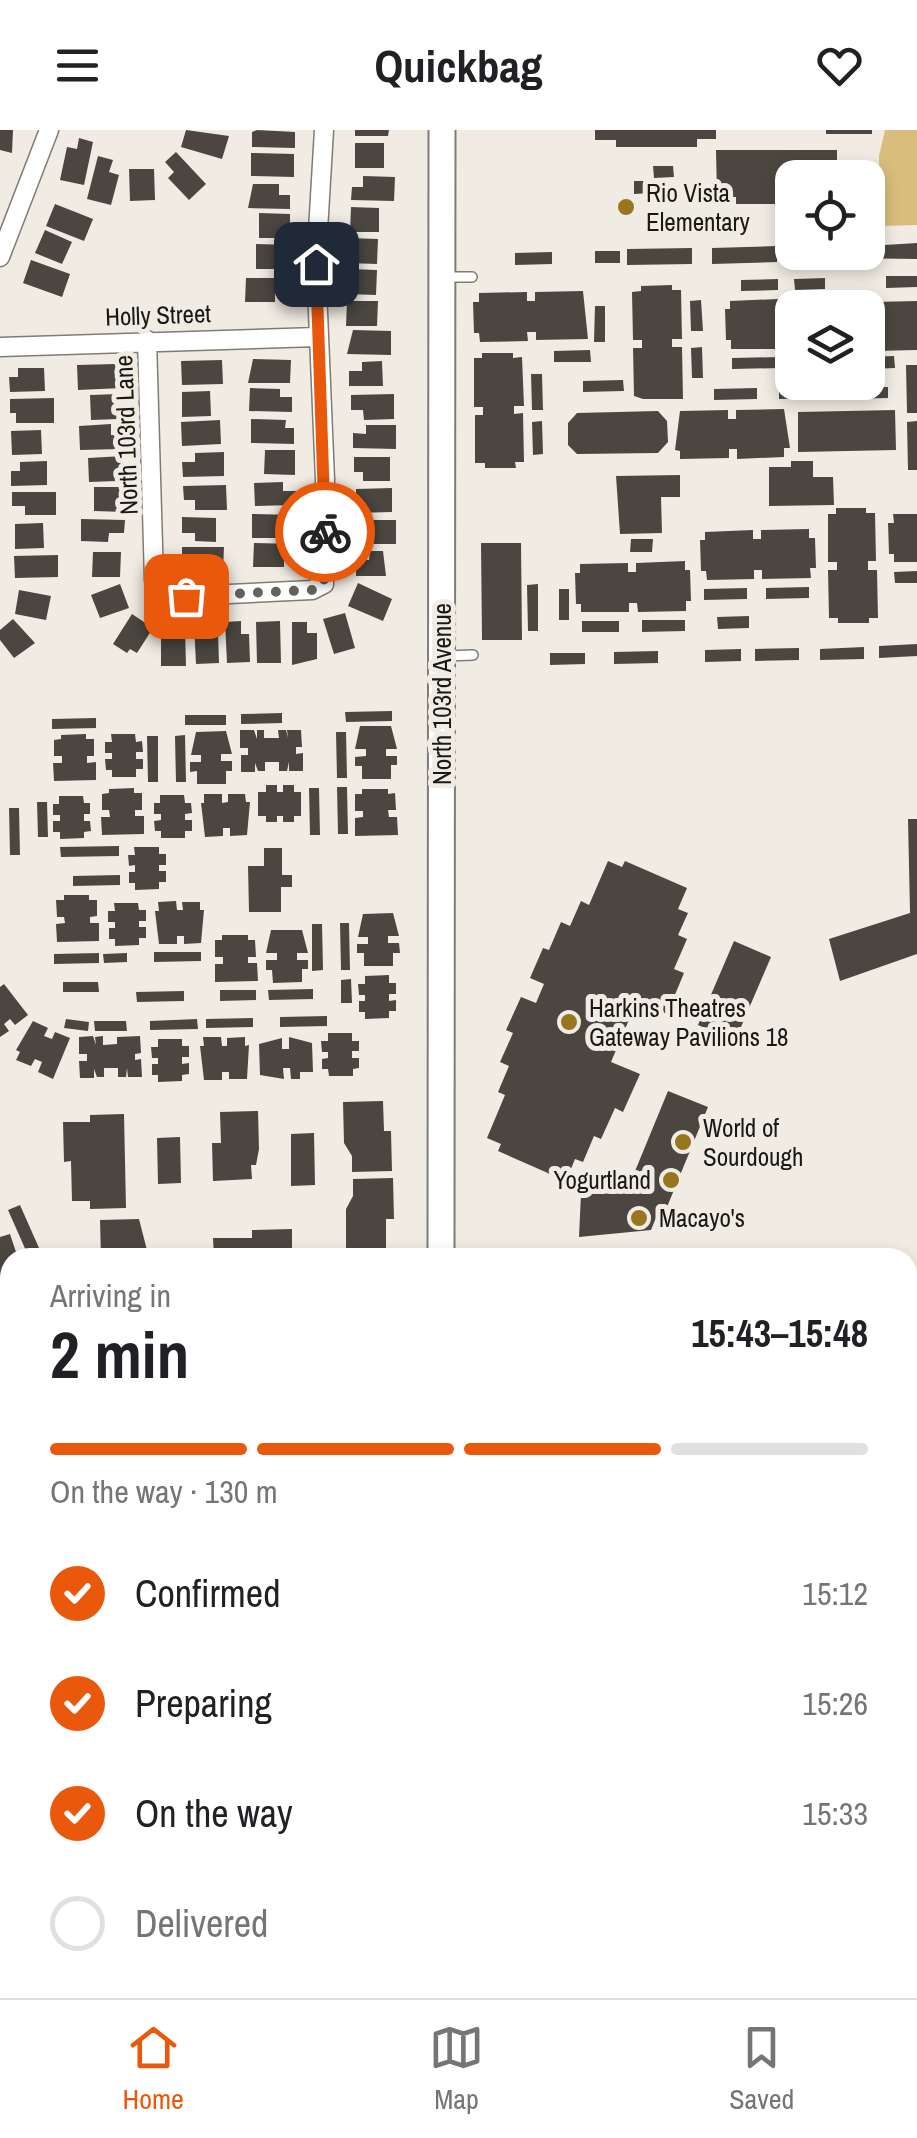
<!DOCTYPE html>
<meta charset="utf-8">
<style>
:root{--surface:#fff;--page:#f6f6f6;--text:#202124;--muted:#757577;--line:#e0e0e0;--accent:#ea580c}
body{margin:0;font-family:"Archivo Narrow",sans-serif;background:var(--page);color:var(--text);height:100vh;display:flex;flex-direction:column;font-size:38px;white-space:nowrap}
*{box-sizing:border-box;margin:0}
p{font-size:32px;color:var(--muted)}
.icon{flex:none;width:55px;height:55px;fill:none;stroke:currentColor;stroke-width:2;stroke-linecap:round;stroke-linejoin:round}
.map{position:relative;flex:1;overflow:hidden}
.side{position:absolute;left:0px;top:1118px;width:918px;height:752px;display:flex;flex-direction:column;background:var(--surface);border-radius:30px 30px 0 0;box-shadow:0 5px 15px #0003}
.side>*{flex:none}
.buttons{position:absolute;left:775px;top:30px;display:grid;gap:20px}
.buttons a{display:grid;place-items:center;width:110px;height:110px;border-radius:20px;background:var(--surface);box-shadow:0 5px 15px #0003;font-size:50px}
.pin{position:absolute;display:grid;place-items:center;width:85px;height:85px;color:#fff;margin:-42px;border-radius:20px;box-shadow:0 5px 15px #0006}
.courier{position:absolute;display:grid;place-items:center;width:100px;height:100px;margin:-50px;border:8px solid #ea580c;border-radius:50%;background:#fff;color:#222;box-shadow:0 2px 12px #0007}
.head em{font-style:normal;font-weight:700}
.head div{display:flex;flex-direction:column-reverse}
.head{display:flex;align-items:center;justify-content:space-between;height:170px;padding:0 50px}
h1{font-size:65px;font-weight:700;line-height:75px}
.bar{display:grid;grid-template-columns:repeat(4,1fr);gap:15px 10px;align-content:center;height:120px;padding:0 50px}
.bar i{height:12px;border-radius:8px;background:var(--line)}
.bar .on{background:var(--accent)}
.bar p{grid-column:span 4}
ol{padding:0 50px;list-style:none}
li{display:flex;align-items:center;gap:30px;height:110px}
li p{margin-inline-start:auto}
li .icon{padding:10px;border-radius:50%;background:var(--accent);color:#fff;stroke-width:4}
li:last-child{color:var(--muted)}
li i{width:55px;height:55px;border:5px solid var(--line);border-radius:50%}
header{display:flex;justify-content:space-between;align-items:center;height:130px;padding:0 50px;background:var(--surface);font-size:45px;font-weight:700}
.tab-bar{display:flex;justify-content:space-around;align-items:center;height:140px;border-top:2px solid var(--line);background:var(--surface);font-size:28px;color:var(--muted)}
.tab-bar a{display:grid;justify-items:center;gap:5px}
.tab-bar .on{color:var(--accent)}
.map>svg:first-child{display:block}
.green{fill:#d9bd7d}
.building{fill:#4b4740}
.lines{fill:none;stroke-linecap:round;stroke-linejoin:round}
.lane-casing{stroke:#807c73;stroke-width:12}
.street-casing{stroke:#807c73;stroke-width:21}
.secondary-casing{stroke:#807c73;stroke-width:29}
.primary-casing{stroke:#807c73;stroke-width:31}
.lane{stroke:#fff;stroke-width:9}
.street{stroke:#fff;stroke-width:18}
.secondary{stroke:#fff;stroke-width:25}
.primary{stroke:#fff;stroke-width:28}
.done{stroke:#65625c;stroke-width:10;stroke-dasharray:0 18}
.route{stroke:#ea580c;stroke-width:12}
.poi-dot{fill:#98761f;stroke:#f1ece3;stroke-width:4}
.labels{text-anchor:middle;stroke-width:10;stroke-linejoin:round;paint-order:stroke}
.poi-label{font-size:25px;fill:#191814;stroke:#f1ece3;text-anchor:start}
.street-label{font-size:25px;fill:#191814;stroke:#f1ece3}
</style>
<header><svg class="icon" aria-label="menu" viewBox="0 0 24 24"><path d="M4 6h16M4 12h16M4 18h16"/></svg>Quickbag<svg class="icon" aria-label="heart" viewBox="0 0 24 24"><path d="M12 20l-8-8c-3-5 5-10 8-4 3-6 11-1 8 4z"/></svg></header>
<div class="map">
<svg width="917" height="1868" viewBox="0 0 917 1868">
<rect width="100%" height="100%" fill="#f1ece3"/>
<path class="green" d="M885 0H917V95L880 96 879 26Z"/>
<path class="building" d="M0 0H13L12 23 0 20Z
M186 0 229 6 222 29 181 17Z
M257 0 295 2V18L252 17V2Z
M355 0H389L388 6H355Z
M595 0H716V9H697V17H616V10H595Z
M826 0H872V4H826Z
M79 8 93 12 84 55 60 50 67 17 77 19Z
M355 13H384V38H355Z
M716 20H837V48H792V74H736V67H717Z
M176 22 206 54 189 70 168 48 174 42 165 32Z
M251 23 294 24V47L251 46Z
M98 26 113 30 109 42 119 45 111 75 87 69Z
M653 36H673L674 47 654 48Z
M129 39H154L155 70 130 71Z
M363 46 395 47 394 71 351 70 352 57H363Z
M634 51H652V63L634 64Z
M253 54H279V65H290V79L248 78Z
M55 74 93 89 84 111 46 96Z
M351 77 379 78V102H350Z
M259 83 290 84V108H259Z
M45 100 72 112 62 134 35 123Z
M347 108 378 109 377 134 347 133Z
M917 113V129L843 128V122H868V116Z
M256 114 290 115 289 131H279V139H256Z
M777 116V132L712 134V118Z
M692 118V134L627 135V119Z
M781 118 824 122V128L781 129Z
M595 121H620V133H595Z
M552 122V134L515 135V123Z
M31 130 70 144 62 167 23 153Z
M349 139 377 140 376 165 348 164Z
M886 146H917V157L886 158Z
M246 148H289L288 163H275V172H245Z
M825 148V159L795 160 794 149Z
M778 149V160L741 161V150Z
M672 155V160H681L682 209H672V217H682L683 269H643L634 266 633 218H642V210H633L632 162 641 161V156Z
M583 161 588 209 536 210V202H527L528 211 480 212 479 203H474L473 172H479V163L527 162V171H535V162Z
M835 168V178H792V218H788V209H780V219H731V210H726L725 179H730V171L778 169 779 178H787L786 169Z
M701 170 703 201H691L690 171Z
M347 171H378L377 196H346Z
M917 171V220L874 221V212H869L868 181H873L872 172Z
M595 176H605V212H594Z
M353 200 391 201V225L347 224Z
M702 217 703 248H692L691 218Z
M590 220 591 232H554V221Z
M482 223H513V228L522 227 524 276H514V284L523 283 524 332H515L516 338H485V333H475V285H483V277H474V228H482Z
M894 226 895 238 869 239 868 227Z
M780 227V238L732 239V228Z
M253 229 291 230 290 253H248Z
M222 230 223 254 182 255 181 231Z
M382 231 383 256H349V241H362V232Z
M115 234 116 241H121L122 258 78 260 77 235Z
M906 235H917V283H907Z
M18 238H44L45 261 10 262 9 247H18Z
M531 244H542L543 280H532Z
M623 250 624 261 583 262V251Z
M822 257V268L779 269V258Z
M888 257V268L839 269V258Z
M250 258 280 259V267H292V282L249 281Z
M757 258V269L714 270V259Z
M210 261 211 286 182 287V262Z
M119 264V289L91 290 90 265Z
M394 264V289L364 290 363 280H351V265Z
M54 268V293H16V283H10V269Z
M784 279 790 318H784V327L737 329V319H729V328L680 329V321L675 320 680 281 728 280V289H736V280Z
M895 280 896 320 798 322V282Z
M658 281 667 291 668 312 658 323 577 324 568 315V293L577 283Z
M251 289 286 290 285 298H294V314L251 313Z
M220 290 221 314 182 316 181 292Z
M542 291 543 324 533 325 532 292Z
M917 291V340H908L907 292Z
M111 294V305H122V319L80 320 79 296Z
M366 295H396V319L353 318V303L366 304Z
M41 300 42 324 12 325 11 301Z
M265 320H295V345L264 344Z
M224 322V346L183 347 182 332H195V323Z
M124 326 125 341 116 342 117 351 89 352 88 328Z
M354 327H390V351H363V342H354Z
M47 331V355L11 356V341H20V332Z
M791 331H813V347H833L834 375 769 376V337H791Z
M680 345V367H661L662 403 620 404 616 346Z
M283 352V361H296V375L255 376 254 353Z
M226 355 227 380H195V370H184L183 356Z
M94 357H126L125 382 94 381Z
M392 358V382L356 383V359Z
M12 362H56V385H25V376H12Z
M836 378H866V383H875L876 431H868V440H877L878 488H869V493H838V488H829L828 440H837V432H828V384H836Z
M252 384 296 385V400L284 399V408H252Z
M893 384H917V432H894V424H889L888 393H894Z
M182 387 216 388V412L195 411V403H182Z
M81 389 125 390 124 403H109L108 412 81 411Z
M354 390H396V414H355Z
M43 393 44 418 15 419V394Z
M809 399V408H815L816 438H810L811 448 762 449V440H754V449L707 450 706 441H701L700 410H705V402L753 400V409H761V400Z
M631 409H653L652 422H630Z
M254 413 297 414V429H284V437H253Z
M481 413H521L522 510H482Z
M182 417H224L223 440H189V431H182Z
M370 421H383L386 446H356V430H369Z
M93 422H121L120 447H92Z
M58 425V447L15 448 14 426Z
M685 431V440H690L691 471H686V481L638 482 637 473H629V482H581V474H576L575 443H580V434L628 433V442H636V433Z
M917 441V453H895L894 442Z
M358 453 392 469 383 491 348 476Z
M120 454 129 478 100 488 91 465Z
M538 454V501H528L527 455Z
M809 457V468L766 469V458Z
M747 458V469L704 470V459Z
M559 459H569V490H559Z
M19 460 51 466 46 490 15 484Z
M345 483 355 518 334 524 323 489Z
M132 484 153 498 137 523 130 519 127 523 113 514Z
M749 486V498L718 499 717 487Z
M13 489 35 513 14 528 0 510V500Z
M642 490H685V501L642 502Z
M241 491V504H249L250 532 227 533 225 492Z
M280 491 281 533H257L256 492Z
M582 491H619V502H582Z
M292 492H307V503H317V529L292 535Z
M208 493 209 502H218L219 533 196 534 194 494Z
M185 498 186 536H161V499Z
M917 514V526L879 528V516Z
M864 517V529L820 530V519Z
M799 518V530L755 531V519Z
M741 519V531L705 532V520Z
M658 521V533L614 534V522Z
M550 523H585V534L550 535Z
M392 581V591L346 592 345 582Z
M282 583V593L241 594V584Z
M185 585H226V595H185Z
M96 588V598L52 599V589Z
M360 596H391L397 619H386V626H397V635H391V649H362V636H355V627L366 626V619H355Z
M240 600H254L257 609V600H264V608H279L278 600H286L288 608 287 600H301L302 617H296V624L303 623V641H289V632L287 641H279V632H265V641H258L255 633V642H241V625H248V618H240Z
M226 601 232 624H221V631H232V641H226V654H197V641L190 642V632H201V625H191L196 602Z
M336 602H346L347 648H337Z
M86 604V609H94V626H87V633L96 632V650L54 651 53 633H62V626H54V610L61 609V605Z
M111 604H135L136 612 142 611 143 622H136V629H143V639H136V647H112V640H106L105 629H112V623H105V612H112Z
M185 605 186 652H176L175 606Z
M147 606H158V652H148Z
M266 655H277V662H283V655H294V662H301V686H294V692H283V686H277V692H266V686H258V662H266Z
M337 657H347L348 704H338Z
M134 658V663H142V680H135V686H144V704L102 705 101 687H110L109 680H102V664L109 663V659Z
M309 658H319L320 705H310Z
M362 659H388V664L395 663 396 680H388L389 687H397L398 705 355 706V688L363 687V681H355V664H362Z
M204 664H222V673L228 672V664H245L246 672H250L247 705 230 706V698H223V706L205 707 201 673H204Z
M160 665H184L185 673H191L192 683 185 684V690H192V701H185V708H161V701H155L154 691 161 690V684H154V673H160Z
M59 666H83L84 673H90V684H84V691H90L91 701 84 702V708L60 709V702H53V691H60V685H53V674H59Z
M37 672H47L48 707H38Z
M9 678H19L20 725H10Z
M908 689H917V824L840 851 829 809 910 783Z
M119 716V726L61 727 60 717Z
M134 717H159V724H166V735H159V741H166V752H159V759L135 760V753H129V742H135V735L129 736 128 725H135Z
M264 718H282V745H292V757H281V782H249L248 736H264Z
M608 731 622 737 625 731 687 758 678 779 688 783 678 805 687 809 674 839 684 843 667 884 637 871 611 932 640 944 623 982 615 978 601 1009 594 1006 583 1032 575 1029 566 1051 498 1021 501 1014 487 1008 505 965 498 962 509 936 500 932 513 903 506 900 521 867 536 873 544 854 530 848 543 818 549 820 561 792 570 796 581 771 589 775Z
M120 745V755L73 756V746Z
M64 765H89V770H97V786L90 787V793H99V811L57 812 56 794 65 793 64 787H57L56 770H64Z
M176 771 177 780H183L182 772H200V780H204L201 813 184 814V806H177V814H159L155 781H159L158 772Z
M114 773H138L139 780H146V791H139V797H146V808H139V815L115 816V809H109V798H115V792H108V781H115Z
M393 783 399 806H388V813H399L400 823H393V836H364V823H357V814H368V807H358L363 784Z
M340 793H349L350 840H341Z
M312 794H322L323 840 312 841Z
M271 800H302L308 823H297V830H308V839H302V852L273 853 272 840H266V830H277V823H266Z
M222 805H248V810H255L256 827H248V833H257L258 851 215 852V834H223V827H215V810H222Z
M734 811 771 827 735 911 698 895Z
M154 822H201V831L154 832Z
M99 823V833L54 834V824Z
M127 823V832L104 833 103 824Z
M389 845V853H396V864H389V871L396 870V881H389V888L365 889V882H359V871H365V865H359L358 854H365V846Z
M351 849 352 873H341V850Z
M63 852H98L99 862H63Z
M4 854 28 885 15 895 10 889 4 894 9 901 0 907V857Z
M313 859V869L269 870 268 860Z
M220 860H256V870L220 871Z
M184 861V871L137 872 136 862Z
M327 886V896L280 897V887Z
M253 888V897L206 898V889Z
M66 889 89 892 88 901 64 898Z
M197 889 198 899 150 900V891Z
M33 891 48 898 44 906 52 909 55 902 70 908 53 949 38 942 42 932 35 929 31 936 16 930 20 922 16 920Z
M94 891H126L127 901H95Z
M328 903H352V911H359V921H352V928H359V938L353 939V946H329L328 939H322V929L328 928V922H322L321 911H328Z
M93 906 96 915 95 907 103 906V915L117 914V907L140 906 141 923 135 924V930L141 929 142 947H128L127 938 126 947H118V938H104V947H97L94 939V948H80L79 931H87V924H79V907Z
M203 907H221L222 916H227V908L245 907V916L249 915 247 949H229V942H222V950H204L200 916H204Z
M289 907 312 913 313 942H300V949H291L290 938H283L284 949 260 945 259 914 282 908V919H289Z
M158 909H182V916H189V927H182V934L189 933V944L182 945V951L158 952V945H152V934H158V928H152L151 917H158Z
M668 961 708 977 667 1077 661 1075 651 1100 579 1107 581 1064 626 1063Z
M383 971 384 1001H391L392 1041 352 1042V1026L344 1013 343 972Z
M258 981 259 1019 256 1035H251L252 1049 213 1051 212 1013H221L220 982Z
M124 984 126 1078 90 1079V1071H72L71 1031 64 1032 63 992H90V985Z
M314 1003 315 1055 291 1056V1004Z
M180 1007 181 1053 158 1054 157 1008Z
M393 1048 394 1089H386V1120H346V1079L353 1066V1049Z
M20 1075 39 1118 27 1123 8 1080Z
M139 1089 149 1128H101L100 1090Z
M292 1099V1128H214L213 1108H252V1100Z
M10 1104 18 1128H10V1155L0 1157V1107Z
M1 1233H10V1275L1 1276 0 1271Z
M908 1725H917V1810H908Z
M10 1785V1860H73V1868H0V1786Z
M191 1860H325V1868H191Z"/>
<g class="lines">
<defs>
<path id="lane" d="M445 147H472
M445 526 473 525
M0 1317 10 1371 0 1447
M4 1432 10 1454
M0 1506 10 1525
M10 1569V1767"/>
<path id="street" d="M0 127 49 0
M147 210 154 450 171 464 186 466 312 460 324 454 325 350 316 134 324 0
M0 217 317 207"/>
<path id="secondary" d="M441 1128 442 0"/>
<path id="primary" d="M908 1389 917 1386
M0 1395H10
M0 1429H10"/>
</defs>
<use href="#lane" class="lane-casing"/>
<use href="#street" class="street-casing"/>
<use href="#secondary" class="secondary-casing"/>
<use href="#primary" class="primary-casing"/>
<use href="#lane" class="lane"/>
<use href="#street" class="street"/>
<use href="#secondary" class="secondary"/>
<use href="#primary" class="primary"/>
</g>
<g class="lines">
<path class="done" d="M186 466 312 460 324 454 325 402"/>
<path class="route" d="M316 134 325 402"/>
</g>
<g class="poi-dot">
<circle cx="626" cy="77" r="10"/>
<circle cx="569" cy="892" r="10"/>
<circle cx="683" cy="1012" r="10"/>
<circle cx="671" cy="1050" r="10"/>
<circle cx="639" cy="1088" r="10"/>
</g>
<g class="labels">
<g class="poi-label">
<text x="646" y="72">Rio Vista<tspan x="646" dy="29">Elementary</tspan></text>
<text x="589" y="887">Harkins Theatres<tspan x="589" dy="29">Gateway Pavilions 18</tspan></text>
<text x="703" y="1007">World of<tspan x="703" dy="29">Sourdough</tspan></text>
<text x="651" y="1059" text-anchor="end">Yogurtland</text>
<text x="659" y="1097">Macayo's</text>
</g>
<g class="street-label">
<text transform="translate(158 185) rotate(-2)" y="9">Holly Street</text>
<text transform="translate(126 305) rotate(-92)" y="9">North 103rd Lane</text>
<text transform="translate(442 564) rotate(-90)" y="9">North 103rd Avenue</text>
</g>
</g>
</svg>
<div class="buttons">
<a><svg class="icon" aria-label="locate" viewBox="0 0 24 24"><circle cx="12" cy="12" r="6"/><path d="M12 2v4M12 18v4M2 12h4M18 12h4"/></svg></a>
<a><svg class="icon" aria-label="layers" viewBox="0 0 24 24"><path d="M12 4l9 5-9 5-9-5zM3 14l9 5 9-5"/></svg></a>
</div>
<div class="pin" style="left:186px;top:466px;background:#ea580c"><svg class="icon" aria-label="bag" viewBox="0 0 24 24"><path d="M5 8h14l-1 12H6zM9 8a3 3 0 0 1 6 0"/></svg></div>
<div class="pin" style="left:316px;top:134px;background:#1f2937"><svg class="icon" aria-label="home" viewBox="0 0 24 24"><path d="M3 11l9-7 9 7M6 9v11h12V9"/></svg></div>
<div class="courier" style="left:325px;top:402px"><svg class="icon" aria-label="bike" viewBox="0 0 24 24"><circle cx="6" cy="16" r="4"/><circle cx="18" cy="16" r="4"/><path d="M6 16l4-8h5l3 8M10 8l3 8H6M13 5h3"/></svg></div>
<section class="side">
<div class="head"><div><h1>2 min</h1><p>Arriving in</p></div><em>15:43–15:48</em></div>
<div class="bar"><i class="on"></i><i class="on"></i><i class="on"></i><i></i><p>On the way · 130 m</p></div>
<ol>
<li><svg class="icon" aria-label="check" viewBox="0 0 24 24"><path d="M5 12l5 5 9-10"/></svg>Confirmed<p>15:12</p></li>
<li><svg class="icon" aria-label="check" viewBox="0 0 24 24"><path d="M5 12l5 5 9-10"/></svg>Preparing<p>15:26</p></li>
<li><svg class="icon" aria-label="check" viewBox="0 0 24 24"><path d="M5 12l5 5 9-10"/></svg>On the way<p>15:33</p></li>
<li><i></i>Delivered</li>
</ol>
</section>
</div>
<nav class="tab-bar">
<a class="on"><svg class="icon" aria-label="home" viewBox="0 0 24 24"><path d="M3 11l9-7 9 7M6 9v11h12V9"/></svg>Home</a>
<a><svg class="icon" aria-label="map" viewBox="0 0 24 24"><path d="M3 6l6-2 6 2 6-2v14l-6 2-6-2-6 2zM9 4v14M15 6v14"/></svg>Map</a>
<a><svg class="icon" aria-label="saved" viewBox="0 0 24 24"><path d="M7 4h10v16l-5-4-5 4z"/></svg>Saved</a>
</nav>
